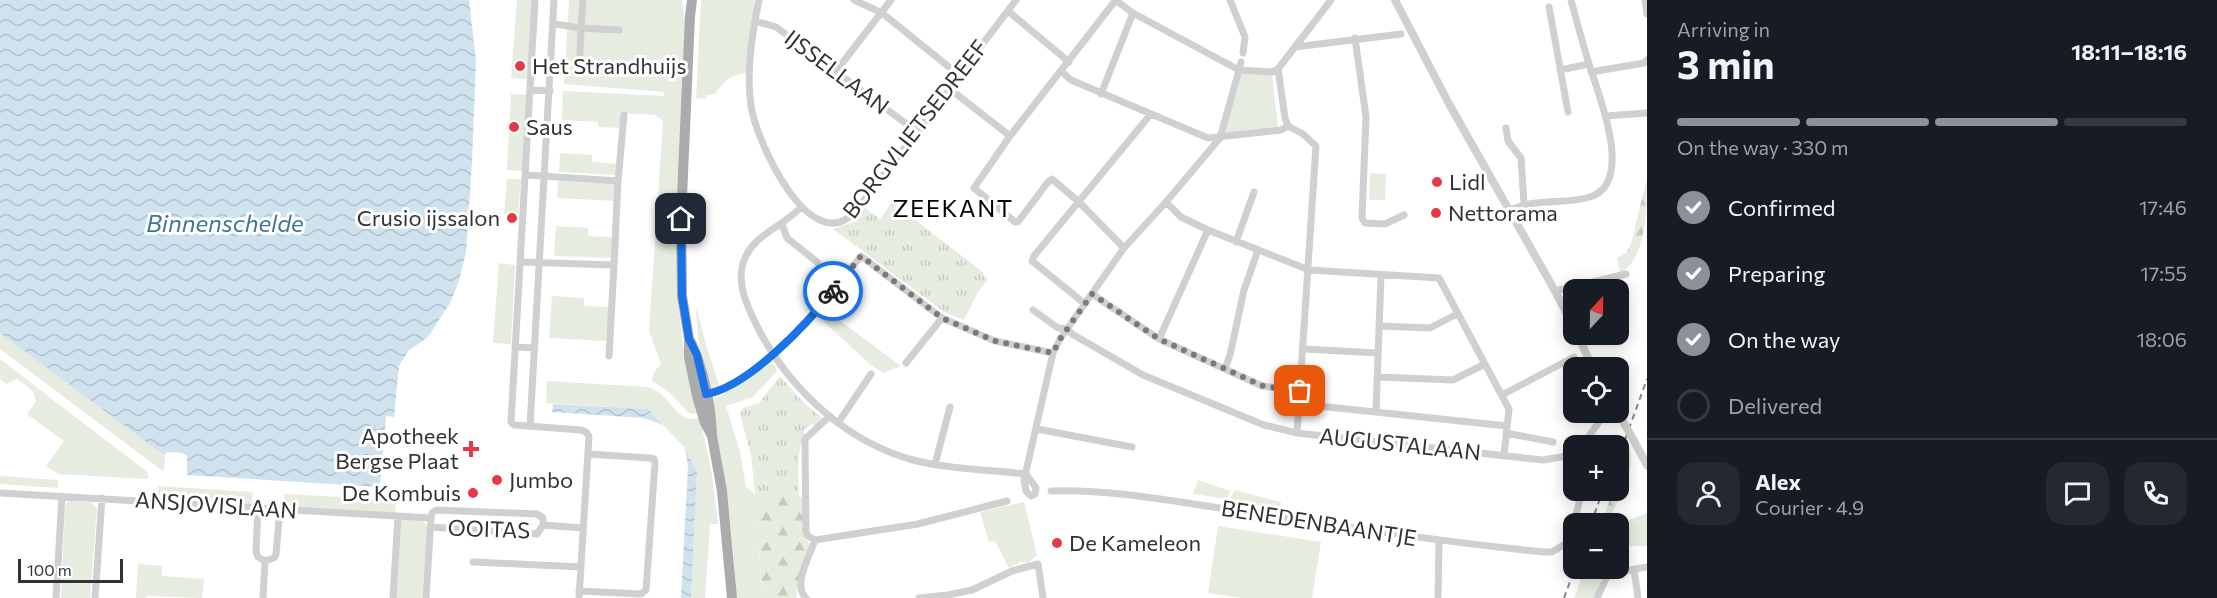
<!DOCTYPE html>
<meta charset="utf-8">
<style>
:root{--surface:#171b24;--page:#242831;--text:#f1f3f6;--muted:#9ea1a6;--line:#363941;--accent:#8c9099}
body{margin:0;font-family:Commissioner,sans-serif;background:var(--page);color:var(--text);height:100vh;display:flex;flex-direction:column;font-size:22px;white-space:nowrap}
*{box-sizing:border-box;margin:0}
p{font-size:20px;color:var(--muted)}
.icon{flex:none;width:33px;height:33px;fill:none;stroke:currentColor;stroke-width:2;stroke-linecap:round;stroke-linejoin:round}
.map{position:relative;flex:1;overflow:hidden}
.drawer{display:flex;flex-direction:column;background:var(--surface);width:570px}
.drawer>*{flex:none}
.needle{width:39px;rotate:22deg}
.controls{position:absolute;left:1563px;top:279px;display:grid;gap:12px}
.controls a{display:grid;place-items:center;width:66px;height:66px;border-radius:12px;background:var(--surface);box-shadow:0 3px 15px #0003;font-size:30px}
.scale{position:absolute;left:18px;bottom:15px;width:105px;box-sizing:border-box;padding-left:6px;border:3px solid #333;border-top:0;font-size:16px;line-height:21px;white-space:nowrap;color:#333;-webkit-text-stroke:4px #fff;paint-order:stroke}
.pin{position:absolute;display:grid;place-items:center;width:51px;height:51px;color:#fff;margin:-26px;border-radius:12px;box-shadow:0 3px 9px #0006}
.courier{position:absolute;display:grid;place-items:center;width:60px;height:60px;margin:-30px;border:4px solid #1a73e8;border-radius:50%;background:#fff;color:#222;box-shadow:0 2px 8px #0007}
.summary em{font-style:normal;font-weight:700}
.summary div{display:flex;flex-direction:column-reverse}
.summary{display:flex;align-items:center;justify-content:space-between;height:102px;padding:0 30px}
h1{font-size:39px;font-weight:700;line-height:45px}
.bar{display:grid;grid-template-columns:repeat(4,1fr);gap:9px 6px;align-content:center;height:72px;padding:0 30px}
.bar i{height:8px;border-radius:4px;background:var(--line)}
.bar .selected{background:var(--accent)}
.bar p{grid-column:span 4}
.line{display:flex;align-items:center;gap:15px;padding:0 30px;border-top:2px solid var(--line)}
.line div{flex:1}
.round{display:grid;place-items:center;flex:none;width:63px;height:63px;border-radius:18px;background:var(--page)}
ol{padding:0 30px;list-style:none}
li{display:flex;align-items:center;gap:18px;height:66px}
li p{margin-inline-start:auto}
li .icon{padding:6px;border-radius:50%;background:var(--accent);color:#fff;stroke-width:4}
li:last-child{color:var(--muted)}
li i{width:33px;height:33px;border:3px solid var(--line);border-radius:50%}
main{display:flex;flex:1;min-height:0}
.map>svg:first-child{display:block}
.green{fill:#e6ecdf}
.forest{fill:url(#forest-firs)}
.park{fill:url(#park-tufts)}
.water{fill:url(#water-waves)}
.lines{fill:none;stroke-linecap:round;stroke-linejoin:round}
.minor{stroke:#d0d0d0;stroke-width:7}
.tertiary{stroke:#d0d0d0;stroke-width:8}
.primary{stroke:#ababab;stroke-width:10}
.rail{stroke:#888;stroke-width:2;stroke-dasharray:6 4.5;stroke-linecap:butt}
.tertiary-bridge{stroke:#d0d0d0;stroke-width:8}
.done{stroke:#7a7a7a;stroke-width:6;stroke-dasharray:0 10.8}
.route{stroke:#1a73e8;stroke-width:8}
.poi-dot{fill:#e63946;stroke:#fff;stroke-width:2}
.labels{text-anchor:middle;stroke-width:6;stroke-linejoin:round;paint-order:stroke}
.poi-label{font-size:22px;fill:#333;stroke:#fff;text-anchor:start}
.street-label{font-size:22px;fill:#333;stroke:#fff}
.neighbourhood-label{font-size:24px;letter-spacing:1.5px;fill:#000;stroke:#fff}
.water-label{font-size:24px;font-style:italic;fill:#3f7597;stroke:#fff}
</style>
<main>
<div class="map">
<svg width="1647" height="598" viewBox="0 0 1647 598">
<defs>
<pattern id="forest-firs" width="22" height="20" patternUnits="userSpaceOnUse" patternTransform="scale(1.5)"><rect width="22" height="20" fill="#e6ecdf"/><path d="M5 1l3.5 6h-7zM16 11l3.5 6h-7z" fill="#c6cbc0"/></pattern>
<pattern id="park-tufts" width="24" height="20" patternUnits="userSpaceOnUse" patternTransform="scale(1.5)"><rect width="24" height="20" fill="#e6ecdf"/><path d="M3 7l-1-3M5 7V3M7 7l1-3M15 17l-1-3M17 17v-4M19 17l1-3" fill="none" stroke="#c6cbc0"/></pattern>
<pattern id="water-waves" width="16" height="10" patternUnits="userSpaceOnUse" patternTransform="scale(1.5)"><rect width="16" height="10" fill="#cfe2ee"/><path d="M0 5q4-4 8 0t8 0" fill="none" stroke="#b2c2cd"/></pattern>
</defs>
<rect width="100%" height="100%" fill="#fff"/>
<path class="green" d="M517 0H533L528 79 511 78Z
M569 0H682L686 28 677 294 683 346 699 413 692 414 688 412 669 392 652 381 654 372 661 364 649 331 663 121 655 115 621 113 620 128 598 127V122L562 120 563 91 664 96V92L564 84Z
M701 0H755L746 73C730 75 724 81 715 94L706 95V99L696 98Z
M1242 73 1272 74 1278 127 1226 134 1225 131Z
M511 94 528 95 523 171 507 170Z
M560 153 592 155V162L618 164 617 175 559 172Z
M1370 173 1386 174 1385 200H1369Z
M507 179H521L518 215 504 214Z
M558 181 616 184 615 201 557 198Z
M556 226 588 228V236L613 237 612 258 554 256Z
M499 263 515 265 511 344 493 343Z
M552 296 584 298V306L609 307 606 341 549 338Z
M696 307 707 348 720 388 710 389C701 361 697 336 696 307Z
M827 311 901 366 884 373 872 366 822 320Z
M0 333 165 455 164 472 0 349Z
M0 359 147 472 149 477 147 479 58 474 46 466 64 441 27 414 36 401 33 391 17 379 6 384 0 379Z
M768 364 775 365 777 371 753 397 726 406 740 452 746 487 755 494 758 510 761 598H736C734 534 725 472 711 409L712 400 732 389Z
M547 381 648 387C673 394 673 424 700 418L711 469 718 524H710L705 598H691L697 472 685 448 648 409 546 403Z
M0 476 58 480V488L0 484Z
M1198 480 1230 491 1227 499 1193 494Z
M158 486 253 492 251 504 157 498Z
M1234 490 1281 502 1279 511 1230 500Z
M284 494 396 500 395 513 284 506Z
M70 501 90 502 97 508 90 598H61L65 509 66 503Z
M1024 502 1037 555 1028 563 1020 562 1009 568 995 541 989 542 980 512Z
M1647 513V546H1619V528L1627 527 1626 521Z
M401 519 422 521 428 526 422 598H396Z
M1218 526 1321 542 1312 598H1242L1208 593Z
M138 564 162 566V576L204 579 202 598 147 596 146 598H136Z
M1585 569H1607L1608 570 1602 577 1594 598H1574Z"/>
<path class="forest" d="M1647 178C1647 208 1647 259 1620 273L1617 258 1626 253 1631 244Z
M1627 442C1641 466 1617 501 1607 523H1601L1613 491 1618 490 1619 469Z
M755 494 764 497H802L805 538 809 543V547L798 580 796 598H761L758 510Z"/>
<path class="park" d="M892 202 984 273 983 275 988 279 978 292 964 320 944 312 833 229 856 221 865 208 880 219Z
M780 376 805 404 823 419 815 427 812 424 803 431 806 435C795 447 799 481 799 497H764L755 494 751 455 740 414 743 408 759 403Z"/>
<path class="water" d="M0 0H469L476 61 472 163 466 252 459 281 450 303 428 337 408 351 399 366 394 417 386 416 380 487 187 475V456L182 453 167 452 165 455 160 452 0 333Z
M553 404 648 409 663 425 644 418 552 412Z
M685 448 697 472 691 598H681L688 466Z"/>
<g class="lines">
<path class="minor" d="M535 0 511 422 514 425 581 430 586 432 589 436 579 598
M583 0 581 28 619 30
M759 0C752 34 746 71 751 106 756 140 809 258 854 213L950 89 959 75 1016 0
M854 0 882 13 959 75
M1115 0 1133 13 1239 70 1241 62
M1230 0 1245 37 1243 53
M1645 0 1647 14
M1115 1 1010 136 974 188 1015 222H1018L1048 182 1052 179 1079 202 1124 248
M1549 7 1568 112
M1008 11 1069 62
M755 21 776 27 916 131
M554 24 581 28 580 54
M1355 38 1366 117 1362 218 1365 223 1385 224 1404 215
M1295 47 1401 34
M1278 69 1331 0
M1560 70 1589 64
M836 71 891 0
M1062 72 1071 80 1208 138 1281 130 1288 126 1285 118 1278 69
M1591 72 1644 63 1647 60
M950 89 1010 136
M530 90 550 91
M1101 94 1133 13
M1605 116 1647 113
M1288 126 1303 134 1316 146 1297 433
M1506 128 1508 141 1521 158 1524 204
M618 181 624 115
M1166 202 1181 217 1208 230 1309 270 1439 278 1509 409 1504 455
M801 207C784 226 755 234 745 258 734 283 749 310 760 332 792 391 847 442 913 460 949 469 989 470 1026 474
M1509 211C1535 197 1564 205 1590 197 1635 183 1599 96 1590 67 1583 45 1577 22 1571 0
M782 224 787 238 817 262
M1236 242 1254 192
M520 262 614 265 618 181 526 175
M1555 291 1626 274
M1092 294 1159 339 1262 386 1300 391
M1084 303 1032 261 1034 256 1150 115
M1033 310 1058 328 1068 329
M1379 326 1430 328 1457 314
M1068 329 1072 334 1143 375 1264 425 1297 433 1543 460 1561 457 1574 452
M1159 339 1208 230
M515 347 534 348
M1303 349 1378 353
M609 356 614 265
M906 363 942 318
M1225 369 1230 355 1244 290 1258 250
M1378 377 1453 380 1485 364
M705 395C760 384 827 299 861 256L942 318 995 341 1053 353
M1502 395 1574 357
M1300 404 1507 426
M1376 412 1381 275
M838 423 871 374
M530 426 554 0
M1037 429 1132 447
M1506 433 1553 442
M1582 446 1601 419 1609 412
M935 464 950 407
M1026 474 1036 488 1035 494 1031 496 1026 491 1024 480 1053 353 1060 339 1124 248 1166 202 1220 138 1239 70 1272 72 1278 69
M1051 491C1115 489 1183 503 1246 512 1345 527 1444 542 1544 552H1552L1570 541 1574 527
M0 493 431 518
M258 508 256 552 258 557 265 561 274 558 276 554 280 509
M1574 524 1582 490
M431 527 537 534 543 525 583 528
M815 540 918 524 1007 501
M815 540 808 536 806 532 805 443V439L830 416
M473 562 581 567
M1634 569 1638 598
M579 591 641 594 646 590 655 463 654 459 650 458 588 454
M56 598 62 496
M95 598 102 498
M263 598 265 561
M393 598 398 516
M426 598 431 518 432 513 436 510 537 514 543 518V525
M806 598C792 585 810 556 815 540
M919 598 948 595 972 590 1012 571 1038 564 1043 598
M1438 598 1439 541
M1597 598 1608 574 1647 567"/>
<path class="tertiary" d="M1395 0 1448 102 1555 291 1574 328
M1577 334 1593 368
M1634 441 1647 465"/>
<path class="primary" d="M692 0 690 16 681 219 682 296 689 339V357L697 396 705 423 712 436
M691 342C704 370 711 406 712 436L722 491 732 598"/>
<path class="rail" d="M1618 459 1647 379
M1591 524 1603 490
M1564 598 1575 568"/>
<path class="tertiary-bridge" d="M1620 416 1634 441"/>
</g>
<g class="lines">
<path class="done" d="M833 291 861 256 942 318 995 341 1053 353 1060 339 1092 294 1159 339 1263 386 1300 391"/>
<path class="route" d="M681 219 682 296 689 339 697 355 706 394C748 387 807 324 833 291"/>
</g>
<g class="poi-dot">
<circle cx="520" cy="66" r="6"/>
<circle cx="514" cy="127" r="6"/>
<circle cx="1437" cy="182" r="6"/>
<circle cx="1436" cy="213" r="6"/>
<circle cx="512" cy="218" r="6"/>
<path d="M468 440h6v6h6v6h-6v6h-6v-6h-6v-6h6z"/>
<circle cx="497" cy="480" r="6"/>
<circle cx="473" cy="493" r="6"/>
<circle cx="1057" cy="543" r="6"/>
</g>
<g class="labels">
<g class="poi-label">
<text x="532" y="74">Het Strandhuijs</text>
<text x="526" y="135">Saus</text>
<text x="1449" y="190">Lidl</text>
<text x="1448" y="221">Nettorama</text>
<text x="500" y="226" text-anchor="end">Crusio ijssalon</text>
<text x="459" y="444" text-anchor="end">Apotheek<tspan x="459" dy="25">Bergse Plaat</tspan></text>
<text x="509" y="488">Jumbo</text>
<text x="461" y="501" text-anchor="end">De Kombuis</text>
<text x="1069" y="551">De Kameleon</text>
</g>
<g class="street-label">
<text transform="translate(837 72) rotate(37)" y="8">IJSSELLAAN</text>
<text transform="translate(915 129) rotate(-52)" y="8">BORGVLIETSEDREEF</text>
<text transform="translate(1400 444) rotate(6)" y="8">AUGUSTALAAN</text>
<text transform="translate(216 505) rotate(4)" y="8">ANSJOVISLAAN</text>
<text transform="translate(1319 523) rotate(9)" y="8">BENEDENBAANTJE</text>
<text transform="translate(489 529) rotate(2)" y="8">OOITAS</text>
</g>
<g class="neighbourhood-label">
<text x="953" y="217">ZEEKANT</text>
</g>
<g class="water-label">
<text x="225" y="232">Binnenschelde</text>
</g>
</g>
</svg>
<div class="controls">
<a><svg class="needle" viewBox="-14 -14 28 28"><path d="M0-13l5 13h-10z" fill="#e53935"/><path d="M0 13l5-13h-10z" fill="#9ea1a6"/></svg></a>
<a><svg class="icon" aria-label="locate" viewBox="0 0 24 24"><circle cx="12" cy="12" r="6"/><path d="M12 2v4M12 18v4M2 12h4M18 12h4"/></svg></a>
<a>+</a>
<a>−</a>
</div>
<div class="scale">100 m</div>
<div class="pin" style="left:1300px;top:391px;background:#ea580c"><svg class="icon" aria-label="bag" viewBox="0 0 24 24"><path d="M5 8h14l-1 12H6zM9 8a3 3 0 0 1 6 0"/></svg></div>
<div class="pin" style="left:681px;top:219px;background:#1f2937"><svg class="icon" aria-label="home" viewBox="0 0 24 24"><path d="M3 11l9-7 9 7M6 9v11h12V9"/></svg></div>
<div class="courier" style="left:833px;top:291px"><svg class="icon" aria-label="bike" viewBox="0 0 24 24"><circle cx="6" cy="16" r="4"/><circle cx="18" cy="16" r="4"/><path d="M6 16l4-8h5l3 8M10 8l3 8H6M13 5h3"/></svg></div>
</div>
<section class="drawer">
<div class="summary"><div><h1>3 min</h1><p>Arriving in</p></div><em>18:11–18:16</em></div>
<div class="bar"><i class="selected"></i><i class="selected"></i><i class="selected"></i><i></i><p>On the way · 330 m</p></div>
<ol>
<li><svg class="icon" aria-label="check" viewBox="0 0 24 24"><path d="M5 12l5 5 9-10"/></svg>Confirmed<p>17:46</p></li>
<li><svg class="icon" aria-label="check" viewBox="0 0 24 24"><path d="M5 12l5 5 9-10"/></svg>Preparing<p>17:55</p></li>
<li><svg class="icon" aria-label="check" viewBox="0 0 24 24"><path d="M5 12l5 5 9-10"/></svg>On the way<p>18:06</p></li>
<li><i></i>Delivered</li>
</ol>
<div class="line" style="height:108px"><a class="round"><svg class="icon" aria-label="person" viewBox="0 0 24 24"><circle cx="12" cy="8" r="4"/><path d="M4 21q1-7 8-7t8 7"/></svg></a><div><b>Alex</b><p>Courier · 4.9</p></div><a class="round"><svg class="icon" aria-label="chat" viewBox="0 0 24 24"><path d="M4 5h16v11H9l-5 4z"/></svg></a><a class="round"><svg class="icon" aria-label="phone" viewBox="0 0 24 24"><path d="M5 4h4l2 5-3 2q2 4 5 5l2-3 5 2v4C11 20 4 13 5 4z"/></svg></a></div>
</section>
</main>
